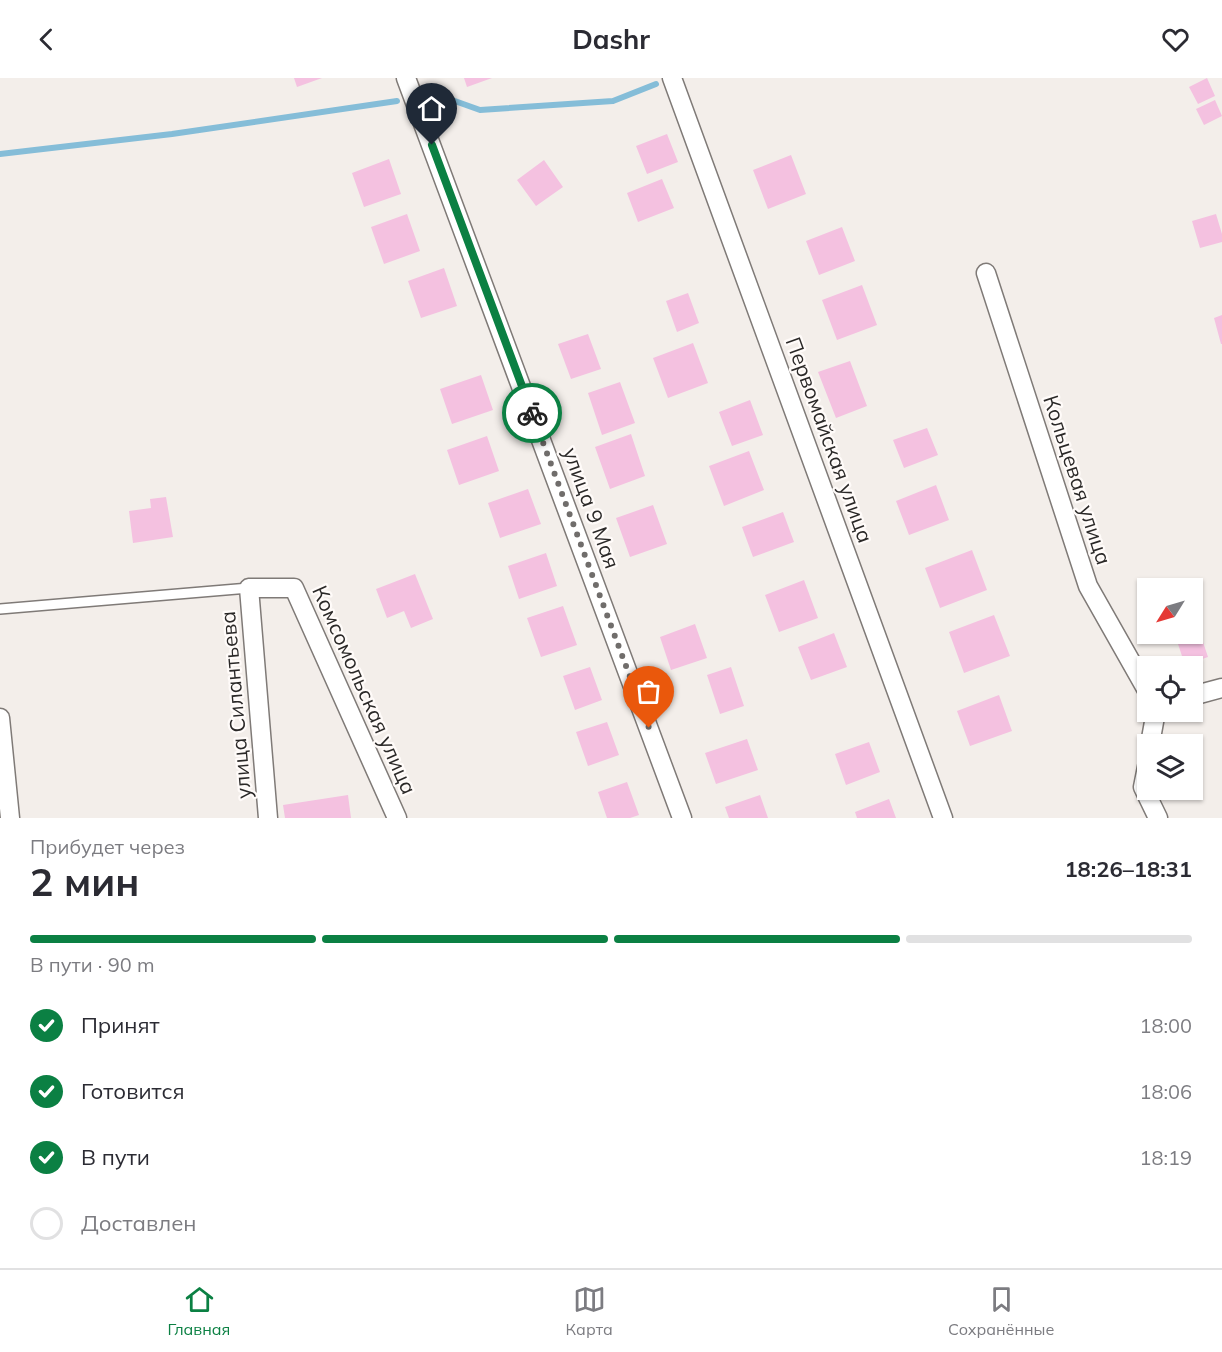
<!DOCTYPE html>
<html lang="ru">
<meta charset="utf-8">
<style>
:root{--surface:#fff;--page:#f2f2f3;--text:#2b2b33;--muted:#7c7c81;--line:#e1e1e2;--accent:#0b8043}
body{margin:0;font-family:Mulish,sans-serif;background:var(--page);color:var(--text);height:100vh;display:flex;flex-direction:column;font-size:22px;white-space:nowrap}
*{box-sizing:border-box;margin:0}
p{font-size:20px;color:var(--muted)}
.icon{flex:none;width:33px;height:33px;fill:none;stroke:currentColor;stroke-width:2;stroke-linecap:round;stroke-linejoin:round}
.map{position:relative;height:740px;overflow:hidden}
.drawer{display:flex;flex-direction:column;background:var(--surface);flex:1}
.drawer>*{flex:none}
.needle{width:39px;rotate:233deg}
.fabs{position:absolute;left:1137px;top:500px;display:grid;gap:12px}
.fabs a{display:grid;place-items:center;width:66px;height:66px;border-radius:0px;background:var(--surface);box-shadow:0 2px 4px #0004;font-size:30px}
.pin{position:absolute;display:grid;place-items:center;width:51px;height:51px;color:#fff;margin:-62px -26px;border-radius:50% 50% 50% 0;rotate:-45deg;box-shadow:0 0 6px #0007}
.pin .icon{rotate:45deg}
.courier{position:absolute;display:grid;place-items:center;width:60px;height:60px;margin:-30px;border:4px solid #0b8043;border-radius:50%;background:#fff;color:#222;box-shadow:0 2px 8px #0007}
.headline em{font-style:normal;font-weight:700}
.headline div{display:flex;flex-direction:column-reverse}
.headline{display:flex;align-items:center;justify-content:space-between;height:102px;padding:0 30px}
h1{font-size:39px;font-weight:700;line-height:45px}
.bar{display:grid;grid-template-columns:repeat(4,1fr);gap:9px 6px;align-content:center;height:72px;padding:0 30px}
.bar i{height:8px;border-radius:4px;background:var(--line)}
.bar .active{background:var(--accent)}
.bar p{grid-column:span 4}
ol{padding:0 30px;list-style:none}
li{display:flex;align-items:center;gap:18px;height:66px}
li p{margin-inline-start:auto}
li .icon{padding:6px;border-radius:50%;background:var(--accent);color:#fff;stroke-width:4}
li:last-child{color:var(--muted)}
li i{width:33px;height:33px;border:3px solid var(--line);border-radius:50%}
header{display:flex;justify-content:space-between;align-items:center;height:78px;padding:0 30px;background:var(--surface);font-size:27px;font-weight:700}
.menu{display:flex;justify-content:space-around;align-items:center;height:84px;border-top:2px solid var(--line);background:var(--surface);font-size:16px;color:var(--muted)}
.menu a{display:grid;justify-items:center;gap:3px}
.menu .active{color:var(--accent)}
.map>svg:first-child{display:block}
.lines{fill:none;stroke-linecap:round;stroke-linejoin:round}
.stream{stroke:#85bdd8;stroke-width:6}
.building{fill:#f4c1e0}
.lane-casing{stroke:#7f7a77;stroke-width:12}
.street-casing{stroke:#7f7a77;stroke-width:21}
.lane{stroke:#fff;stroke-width:9}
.street{stroke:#fff;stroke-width:18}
.done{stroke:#706d6b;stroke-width:6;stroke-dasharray:0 10.8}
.route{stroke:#0b8043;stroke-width:8}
.labels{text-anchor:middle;stroke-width:4.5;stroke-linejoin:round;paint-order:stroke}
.street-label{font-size:21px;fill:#2a2827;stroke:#fffbf9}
</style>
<header><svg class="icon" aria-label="back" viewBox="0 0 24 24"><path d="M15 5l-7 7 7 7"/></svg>Dashr<svg class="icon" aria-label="heart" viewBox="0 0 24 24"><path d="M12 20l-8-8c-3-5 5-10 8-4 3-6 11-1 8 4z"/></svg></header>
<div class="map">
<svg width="1222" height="740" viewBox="0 0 1222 740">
<rect width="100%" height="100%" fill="#f3eeea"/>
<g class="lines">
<path class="stream" d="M431 18 438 17 480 32 613 23 656 6
M0 76 172 56 397 23"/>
</g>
<path class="building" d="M294 0H322L297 9Z
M464 0H492L467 9Z
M1207 0 1215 18 1198 26 1189 9Z
M1215 22 1222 38 1204 47 1196 31Z
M667 56 678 84 647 96 636 68Z
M791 77 806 116 768 131 753 92Z
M389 81 401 116 364 129 352 95Z
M544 82 563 109 536 128 517 102Z
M662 101 674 130 638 144 627 115Z
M407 136 420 173 384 186 371 149Z
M1216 136 1222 156V164L1200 170 1192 143Z
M842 149 855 183 819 197 806 163Z
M444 190 457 228 421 240 408 203Z
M862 207 877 247 837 262 822 222Z
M688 215 699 245 677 254 666 223Z
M1222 237V266H1221L1214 240Z
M588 256 601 291 571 301 558 266Z
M693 265 708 305 668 320 653 280Z
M850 283 867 328 836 340 818 294Z
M481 297 493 332 452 346 440 311Z
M620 304 635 345 602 357 588 315Z
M750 322 763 357 732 368 719 334Z
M927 350 938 377 904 390 893 362Z
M631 356 645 398 610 411 595 369Z
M487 358 499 393 459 407 447 372Z
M749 373 764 412 724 428 709 388Z
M936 407 949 442 909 457 896 423Z
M528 411 541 446 500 460 488 425Z
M166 419 173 459 133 465 129 433 151 430 150 421Z
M653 427 667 466 630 479 616 440Z
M783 434 794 464 753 479 742 449Z
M972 472 987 512 940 530 925 490Z
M546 475 557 508 519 521 508 488Z
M415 496 433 541 411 550 404 533 387 540 376 511Z
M804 502 818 540 779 554 765 517Z
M563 528 577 567 541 579 527 540Z
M994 537 1010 578 964 595 949 554Z
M695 546 707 580 671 592 660 559Z
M834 555 847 589 811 602 798 569Z
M1201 558 1208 579 1185 587 1178 566Z
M590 589 602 622 575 632 563 598Z
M731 589 744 628 720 636 707 597Z
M999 617 1012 653 970 668 957 633Z
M607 644 619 677 588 688 576 654Z
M747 661 758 692 716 706 705 675Z
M869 664 880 694 846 707 835 676Z
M627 704 639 737 630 740H607L598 714Z
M348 717 351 740H285L283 727Z
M760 717 768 740H729L725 729Z
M889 721 896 740H857L855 734Z"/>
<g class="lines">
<defs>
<path id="lane" d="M0 531 249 510"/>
<path id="street" d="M406 0 682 740
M672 0 943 740
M986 195 1088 508 1148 614
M1192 618 1222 610
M0 640 10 740
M1150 666 1156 633
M1148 684 1143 709 1158 740
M268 740 249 510H294L397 740"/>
</defs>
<use href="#lane" class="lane-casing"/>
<use href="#street" class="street-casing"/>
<use href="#lane" class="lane"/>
<use href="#street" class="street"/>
</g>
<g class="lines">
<path class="done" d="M532 335 649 650"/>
<path class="route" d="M432 67 532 335"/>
</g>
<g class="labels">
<g class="street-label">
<text transform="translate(829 362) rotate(70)" y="7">Первомайская улица</text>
<text transform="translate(1077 402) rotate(72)" y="7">Кольцевая улица</text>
<text transform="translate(591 430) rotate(70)" y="7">улица 9 Мая</text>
<text transform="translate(364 612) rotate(66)" y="7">Комсомольская улица</text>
<text transform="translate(236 627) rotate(-95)" y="7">улица Силантьева</text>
</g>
</g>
</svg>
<div class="fabs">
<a><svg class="needle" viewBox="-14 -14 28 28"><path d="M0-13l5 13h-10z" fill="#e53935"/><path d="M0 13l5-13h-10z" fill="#7c7c81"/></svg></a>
<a><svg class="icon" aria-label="locate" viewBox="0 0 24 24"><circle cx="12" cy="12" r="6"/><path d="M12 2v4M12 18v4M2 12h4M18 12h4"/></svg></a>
<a><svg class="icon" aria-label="layers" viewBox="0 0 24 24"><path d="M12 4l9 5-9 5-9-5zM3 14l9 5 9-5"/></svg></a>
</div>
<div class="pin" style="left:649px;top:650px;background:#ea580c"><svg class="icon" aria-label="bag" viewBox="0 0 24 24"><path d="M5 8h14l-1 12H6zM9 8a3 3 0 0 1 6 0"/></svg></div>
<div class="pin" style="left:432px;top:67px;background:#1f2937"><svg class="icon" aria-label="home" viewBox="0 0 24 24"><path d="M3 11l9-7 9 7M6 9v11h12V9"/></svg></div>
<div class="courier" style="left:532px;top:335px"><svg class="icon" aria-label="bike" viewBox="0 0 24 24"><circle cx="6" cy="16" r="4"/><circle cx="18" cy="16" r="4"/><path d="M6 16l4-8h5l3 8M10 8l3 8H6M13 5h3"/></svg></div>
</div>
<section class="drawer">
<div class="headline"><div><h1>2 мин</h1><p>Прибудет через</p></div><em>18:26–18:31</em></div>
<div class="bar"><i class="active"></i><i class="active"></i><i class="active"></i><i></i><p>В пути · 90 m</p></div>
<ol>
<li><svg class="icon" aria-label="check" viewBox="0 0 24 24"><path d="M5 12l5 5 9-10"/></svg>Принят<p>18:00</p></li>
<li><svg class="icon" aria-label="check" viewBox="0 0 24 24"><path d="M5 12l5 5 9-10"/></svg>Готовится<p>18:06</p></li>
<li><svg class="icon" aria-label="check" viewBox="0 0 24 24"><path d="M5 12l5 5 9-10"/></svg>В пути<p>18:19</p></li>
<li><i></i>Доставлен</li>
</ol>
</section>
<nav class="menu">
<a class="active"><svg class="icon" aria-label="home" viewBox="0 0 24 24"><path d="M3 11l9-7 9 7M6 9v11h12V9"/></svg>Главная</a>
<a><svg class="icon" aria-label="map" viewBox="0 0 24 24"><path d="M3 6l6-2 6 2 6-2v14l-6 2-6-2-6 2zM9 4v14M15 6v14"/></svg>Карта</a>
<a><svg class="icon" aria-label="saved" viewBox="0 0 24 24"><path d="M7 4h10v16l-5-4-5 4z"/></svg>Сохранённые</a>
</nav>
